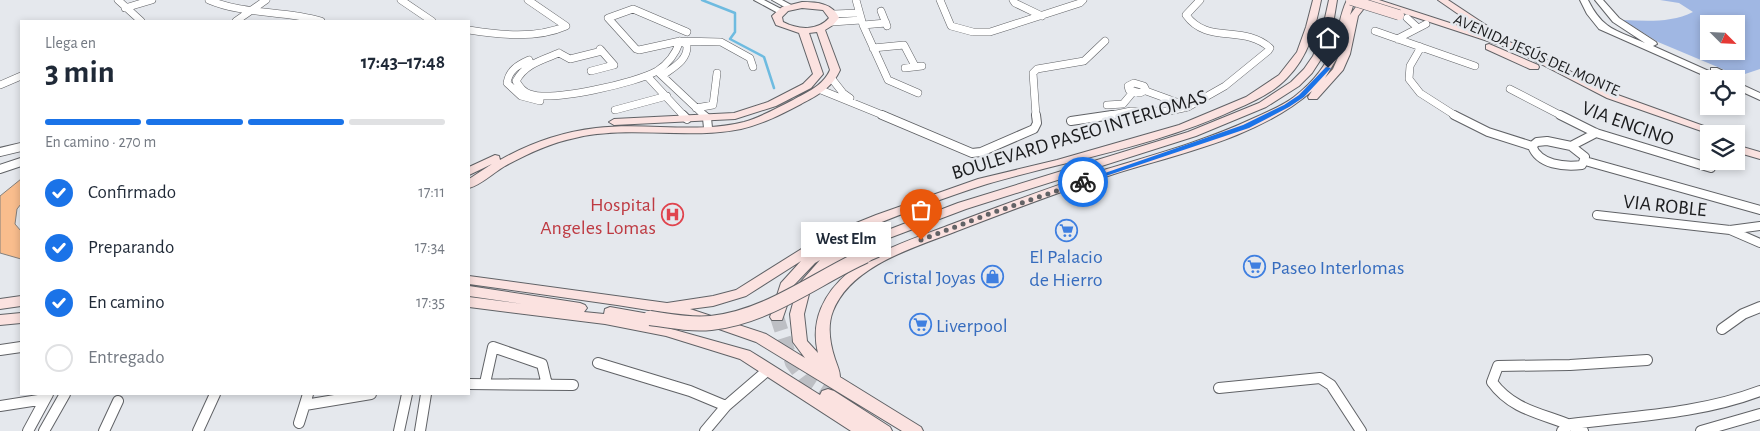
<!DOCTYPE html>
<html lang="es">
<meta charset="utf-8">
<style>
:root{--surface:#fff;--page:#f2f2f3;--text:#1f2937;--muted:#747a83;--line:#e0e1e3;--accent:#1a73e8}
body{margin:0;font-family:"Alegreya Sans",sans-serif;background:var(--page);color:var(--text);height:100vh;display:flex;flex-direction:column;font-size:19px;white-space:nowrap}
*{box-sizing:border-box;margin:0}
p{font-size:16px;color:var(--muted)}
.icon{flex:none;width:28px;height:28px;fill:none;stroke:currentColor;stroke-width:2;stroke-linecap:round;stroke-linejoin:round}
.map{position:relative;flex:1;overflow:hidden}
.drawer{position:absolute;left:20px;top:20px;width:450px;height:375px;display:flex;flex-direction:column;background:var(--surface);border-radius:0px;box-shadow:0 2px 8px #0003}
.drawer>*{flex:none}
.needle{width:32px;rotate:114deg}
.buttons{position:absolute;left:1700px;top:15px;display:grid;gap:10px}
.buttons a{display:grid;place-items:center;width:45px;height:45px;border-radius:0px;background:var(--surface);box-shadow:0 2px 8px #0003;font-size:25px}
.pin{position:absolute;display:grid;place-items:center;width:42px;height:42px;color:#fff;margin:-51px -21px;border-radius:50% 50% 50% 0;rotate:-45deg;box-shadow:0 0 5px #0007}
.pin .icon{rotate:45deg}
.courier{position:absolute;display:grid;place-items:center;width:50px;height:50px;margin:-25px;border:4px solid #1a73e8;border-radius:50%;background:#fff;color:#222;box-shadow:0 1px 6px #0007}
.bubble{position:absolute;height:35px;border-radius:0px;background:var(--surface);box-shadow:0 2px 8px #0003;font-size:16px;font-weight:700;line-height:35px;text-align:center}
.overview em{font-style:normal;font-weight:700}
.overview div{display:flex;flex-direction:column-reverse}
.overview{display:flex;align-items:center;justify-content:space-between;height:85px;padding:0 25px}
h1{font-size:32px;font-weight:700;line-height:38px}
.bar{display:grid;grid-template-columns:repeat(4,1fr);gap:8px 5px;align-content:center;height:60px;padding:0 25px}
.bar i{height:6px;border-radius:4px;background:var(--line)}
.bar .current{background:var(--accent)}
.bar p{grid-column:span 4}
ol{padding:0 25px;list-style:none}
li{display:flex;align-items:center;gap:15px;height:55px}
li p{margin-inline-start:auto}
li .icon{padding:5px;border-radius:50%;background:var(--accent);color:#fff;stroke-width:4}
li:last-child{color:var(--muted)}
li i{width:28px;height:28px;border:2px solid var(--line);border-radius:50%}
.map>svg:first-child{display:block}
.green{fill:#a0b7e3;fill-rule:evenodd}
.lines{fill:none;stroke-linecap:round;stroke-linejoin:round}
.stream{stroke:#6ebbe0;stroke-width:2.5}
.building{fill:#f9bd8d;stroke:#84807d}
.secondary-tunnel{stroke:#bdbfc4;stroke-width:14;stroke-dasharray:14 8;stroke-linecap:butt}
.minor-far2-casing{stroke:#606266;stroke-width:8}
.minor-far1-casing{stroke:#606266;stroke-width:10}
.minor-casing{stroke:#606266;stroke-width:12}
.tertiary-casing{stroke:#606266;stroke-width:2}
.secondary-casing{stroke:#606266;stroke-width:2}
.minor-far2{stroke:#fff;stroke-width:7}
.minor-far1{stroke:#fff;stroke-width:8}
.minor{stroke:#fff;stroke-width:10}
.tertiary{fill:#fff;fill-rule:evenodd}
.secondary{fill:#fbe2e0;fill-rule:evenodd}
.secondary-bridge-far2-casing{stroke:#606266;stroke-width:11;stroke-linecap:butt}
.secondary-bridge-far1-casing{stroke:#606266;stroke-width:14;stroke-linecap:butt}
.secondary-bridge-casing{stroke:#606266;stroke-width:16;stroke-linecap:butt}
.secondary-bridge-far2{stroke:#fbe2e0;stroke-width:10}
.secondary-bridge-far1{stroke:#fbe2e0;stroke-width:12}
.secondary-bridge{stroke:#fbe2e0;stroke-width:14}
.route{fill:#1a73e8}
.done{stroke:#626366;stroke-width:5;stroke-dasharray:0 9}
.labels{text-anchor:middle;stroke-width:5;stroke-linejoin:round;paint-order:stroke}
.far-street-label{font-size:16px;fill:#1b1c1e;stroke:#e5e8ed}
.street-label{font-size:20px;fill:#1b1c1e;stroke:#e5e8ed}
.health-label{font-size:20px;fill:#be3a42;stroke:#e5e8ed;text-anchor:end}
.shop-label{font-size:20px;fill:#366cbe;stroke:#e5e8ed;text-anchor:start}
</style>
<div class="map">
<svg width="1760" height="431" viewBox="0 0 1760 431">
<rect width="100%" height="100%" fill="#e5e8ed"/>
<path class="green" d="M1660 0H1760V69L1739 76 1658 42 1623 20C1646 21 1671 23 1693 12L1679 3ZM1709 24H1736V51H1709Z"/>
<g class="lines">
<path class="stream" d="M702 0 735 13V32L730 39 764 57 774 88"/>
</g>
<path class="building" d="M21 179V204L17 209 15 224 21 231V259L0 253V196Z"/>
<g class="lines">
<path class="secondary-tunnel" d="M777 317 792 363 804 379 828 395"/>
<defs>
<path id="minor-far2" d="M118 0 141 21
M209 0C244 15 284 10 321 21
M401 0 432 21
M856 0 863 25 888 80 918 93
M940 0 951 26 973 32H990L1080 3 1083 0
M1013 0 1015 3 1042 16
M125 8 152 0
M881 11 887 26
M834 14 859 13
M1407 18 1418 28
M236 21 266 0
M832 22 861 20
M863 25 886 23
M469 30C499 35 537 39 566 26L528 0
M1375 31 1475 66
M687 32 633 9 608 18 636 49 639 50 680 41 721 42 750 58 753 67
M1397 39 1426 24
M1421 47 1410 66 1409 79 1420 93 1456 116
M873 48 904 45 915 66
M559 53C542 60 525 64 516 81 520 87 523 92 530 94 552 102 636 83 657 71 668 64 676 53 680 41
M559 53 570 59 602 51
M529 60C518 65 509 70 507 83L521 96 540 101
M905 68 922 66
M591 71 614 65 600 49
M657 71 705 116
M663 75C674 67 688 60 687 45L680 41
M647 76 684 116
M832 79 843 93 850 98
M1134 83 1144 86 1146 90 1140 93 1129 90 1128 86Z
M0 85 21 76
M1510 89 1562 116
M821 90 885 116
M1146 91 1179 103H1191
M1107 105 1123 104 1133 92
M696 108 713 105 717 73
M615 110 667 96
M1036 116 1033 73 1037 69 1084 61 1105 41
M1107 116 1131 111H1170L1188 107 1225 86 1268 51 1270 48C1244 24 1207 45 1186 15L1200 0"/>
<path id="minor-far1" d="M683 115 687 119
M703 115 707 118 708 128
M882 115 972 153 981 152 1034 129 1037 123 1036 115
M1454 115 1488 132 1532 146
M1560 115 1596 133 1711 168
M1071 121 1112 115
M1547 141 1571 146 1585 157 1582 165C1564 167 1539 165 1532 146L1537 142Z
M1571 146 1596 133
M0 152 21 147
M1585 161 1760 210
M0 169 21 162
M1597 215 1730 230 1760 226
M1730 230 1760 243"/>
<path id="minor" d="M1722 329 1743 314 1760 307
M0 350 21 347
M598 363 690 391 726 406
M485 383 493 347 542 364 547 385
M469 384 573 385
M1219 388 1320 378 1331 385 1361 431
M305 405 371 394
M0 406 45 399
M299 423 308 394
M28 431 48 394
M44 431 65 394
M104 431 118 401
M198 431 215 394
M399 431 407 394
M420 431 426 394
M705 431 726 406 768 370
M1562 431 1571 424C1635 416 1699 414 1760 391
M1583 431C1551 414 1515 414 1492 382L1498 366 1570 365 1647 360
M1701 431 1760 414"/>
<path id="tertiary" d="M754 0H764L785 11 778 13Z
M772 0H782L795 7 788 9Z
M1580 0H1588C1603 30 1616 30 1645 43L1613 22 1595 0H1603L1619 18 1656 42 1657 44 1653 46 1711 72V68H1717L1740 79 1736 81V79L1723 77 1724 79H1712L1599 29 1587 14Z
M1736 82 1760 93V100L1736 89Z"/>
<path id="secondary" d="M1313 0H1321C1315 29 1309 56 1287 78 1274 92 1253 102 1236 109 1157 146 1070 160 987 184 939 199 891 218 845 237H854L855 240 854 243 958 203 1188 132 1259 103 1291 82 1304 69 1313 56 1321 36 1329 0H1337L1331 36 1323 56 1312 73 1299 86 1266 107 1196 136 966 209 868 246 830 266 811 286 804 314 807 341 818 353C810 321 824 293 848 273 877 250 913 239 947 226 1000 206 1053 186 1107 169 1157 154 1207 140 1254 118 1267 112 1282 106 1294 97 1312 83 1327 66 1334 44 1339 29 1340 14 1347 0H1355L1350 15 1361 0H1379L1490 36 1438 0H1448L1501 35 1503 37 1500 39 1518 45 1615 94 1726 134H1710L1607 98 1512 49 1369 2 1358 16 1350 54 1343 70 1317 99H1309L1308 97 1312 91C1258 138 1181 153 1114 174 1061 191 1009 211 957 231 916 247 851 265 833 311 827 326 830 344 835 359 837 365 840 371 840 377L921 427 923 431H902L756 342 696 321 667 313 617 305 469 284V276L667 303 713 296 736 290 819 238 876 215 978 179 1057 160 1179 125 1246 97 1279 75 1297 52 1306 27ZM1340 53 1333 69 1325 78ZM820 260 798 285 790 314 793 342 805 358 766 334 690 309 713 306 746 296 801 261 781 283 770 317 772 320H782L794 285 815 263Z
M802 2C816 2 833 3 839 18L833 25 825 30 840 70C832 88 818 95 801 104 782 114 763 124 741 129 687 140 629 125 575 138 550 143 527 154 505 166 493 173 481 185 469 188V179L492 164 469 175V167L495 155 499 156 500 160C530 143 562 132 596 128 645 122 697 134 744 122 761 117 777 108 793 100 807 92 823 86 830 70L817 32 809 33 823 74 811 88 776 106 735 119 614 125 609 122 614 119 734 113 768 102 803 84 813 74 799 33 776 25 772 16 782 7ZM802 8 823 10 829 18C818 31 798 30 783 22L782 17 788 11Z
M1489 44 1538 65 1539 67 1538 69H1530L1486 49V45Z
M1736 145 1760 152V159L1736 152Z
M469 286 580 303 585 305 587 308 584 312 604 314 605 309 610 307 655 315 657 318 655 321 650 323 750 351 820 395 822 391 828 389 834 391 890 427 892 431H851L740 359 666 336 605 324 469 307V297L523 304 469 296Z
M21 296V306L0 309V299Z
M21 313V323L0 325V315Z"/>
</defs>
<use href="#minor-far2" class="minor-far2-casing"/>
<use href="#minor-far1" class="minor-far1-casing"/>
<use href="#minor" class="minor-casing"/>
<use href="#tertiary" class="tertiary-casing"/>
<use href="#secondary" class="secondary-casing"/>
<use href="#minor-far2" class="minor-far2"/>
<use href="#minor-far1" class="minor-far1"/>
<use href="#minor" class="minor"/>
<use href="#tertiary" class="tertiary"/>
<use href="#secondary" class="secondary"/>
<defs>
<path id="secondary-bridge-far2" d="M1351 0 1399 15"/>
<path id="secondary-bridge-far1" d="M863 257 877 251"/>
<path id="secondary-bridge" d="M650 318C670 321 691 325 711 323 768 317 815 279 865 256"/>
</defs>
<use href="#secondary-bridge-far2" class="secondary-bridge-far2-casing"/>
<use href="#secondary-bridge-far1" class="secondary-bridge-far1-casing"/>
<use href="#secondary-bridge" class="secondary-bridge-casing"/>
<use href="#secondary-bridge-far2" class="secondary-bridge-far2"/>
<use href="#secondary-bridge-far1" class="secondary-bridge-far1"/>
<use href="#secondary-bridge" class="secondary-bridge"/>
</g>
<path class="route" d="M1326 67 1331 68 1304 97 1289 107 1249 128 1085 183 1079 182 1243 125 1284 105 1299 95Z"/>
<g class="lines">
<path class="done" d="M921 240 989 214 1083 182"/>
</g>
<defs>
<symbol id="hospital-ring" viewBox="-11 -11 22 22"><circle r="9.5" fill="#e5e8ed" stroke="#e0444e" stroke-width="1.5"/><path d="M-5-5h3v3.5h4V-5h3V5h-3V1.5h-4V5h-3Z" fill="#e0444e"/></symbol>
<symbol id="supermarket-ring" viewBox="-11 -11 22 22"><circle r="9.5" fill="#e5e8ed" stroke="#3f7fe0" stroke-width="1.5"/><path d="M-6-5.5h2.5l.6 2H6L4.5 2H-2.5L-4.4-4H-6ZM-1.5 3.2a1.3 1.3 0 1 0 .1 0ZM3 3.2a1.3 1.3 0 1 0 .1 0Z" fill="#3f7fe0"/></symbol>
<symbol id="shop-ring" viewBox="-11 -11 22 22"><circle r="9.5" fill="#e5e8ed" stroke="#3f7fe0" stroke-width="1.5"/><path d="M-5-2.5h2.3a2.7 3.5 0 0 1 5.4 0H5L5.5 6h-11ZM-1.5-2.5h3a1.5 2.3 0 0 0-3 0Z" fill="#3f7fe0"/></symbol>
</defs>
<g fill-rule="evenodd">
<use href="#hospital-ring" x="660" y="202" width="25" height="25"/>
<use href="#supermarket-ring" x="1054" y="218" width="25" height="25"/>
<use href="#supermarket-ring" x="1242" y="254" width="25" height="25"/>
<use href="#shop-ring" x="980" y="264" width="25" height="25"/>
<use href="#supermarket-ring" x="908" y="312" width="25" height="25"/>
</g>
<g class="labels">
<g class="far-street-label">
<text transform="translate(1537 54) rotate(24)" y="6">AVENIDA JESÚS DEL MONTE</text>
</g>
<g class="street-label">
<text transform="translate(1628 123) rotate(20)" y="7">VIA ENCINO</text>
<text transform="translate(1079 134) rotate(-17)" y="7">BOULEVARD PASEO INTERLOMAS</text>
<text transform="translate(1665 205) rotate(6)" y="7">VIA ROBLE</text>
</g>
<g class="health-label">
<text x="656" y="211">Hospital<tspan x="656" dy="23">Angeles Lomas</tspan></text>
</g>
<g class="shop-label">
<text x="1066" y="263" text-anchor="middle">El Palacio<tspan x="1066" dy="23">de Hierro</tspan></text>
<text x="1271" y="274">Paseo Interlomas</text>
<text x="976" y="284" text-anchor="end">Cristal Joyas</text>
<text x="936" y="332">Liverpool</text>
</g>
</g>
</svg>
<div class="buttons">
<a><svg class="needle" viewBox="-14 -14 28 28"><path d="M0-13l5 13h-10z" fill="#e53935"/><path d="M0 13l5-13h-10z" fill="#747a83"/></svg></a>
<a><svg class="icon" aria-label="locate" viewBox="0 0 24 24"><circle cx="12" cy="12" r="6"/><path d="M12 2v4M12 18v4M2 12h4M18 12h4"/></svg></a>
<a><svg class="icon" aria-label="layers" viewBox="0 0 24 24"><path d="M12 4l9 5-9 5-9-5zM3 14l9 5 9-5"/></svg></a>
</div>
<div class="pin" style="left:921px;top:240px;background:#ea580c"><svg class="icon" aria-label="bag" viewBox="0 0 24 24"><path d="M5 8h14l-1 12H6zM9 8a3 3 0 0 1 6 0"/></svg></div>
<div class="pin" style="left:1328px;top:68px;background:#1f2937"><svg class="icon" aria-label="home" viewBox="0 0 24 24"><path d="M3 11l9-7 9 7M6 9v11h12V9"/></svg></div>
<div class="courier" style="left:1083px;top:182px"><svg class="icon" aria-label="bike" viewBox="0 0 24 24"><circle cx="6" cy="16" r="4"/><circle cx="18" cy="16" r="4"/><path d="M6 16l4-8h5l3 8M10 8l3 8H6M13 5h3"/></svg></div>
<div class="bubble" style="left:801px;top:222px;width:90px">West Elm</div>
<section class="drawer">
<div class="overview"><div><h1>3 min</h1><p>Llega en</p></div><em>17:43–17:48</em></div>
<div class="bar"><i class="current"></i><i class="current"></i><i class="current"></i><i></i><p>En camino · 270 m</p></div>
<ol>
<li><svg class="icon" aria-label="check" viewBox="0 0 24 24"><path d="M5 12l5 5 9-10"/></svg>Confirmado<p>17:11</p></li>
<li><svg class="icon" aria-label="check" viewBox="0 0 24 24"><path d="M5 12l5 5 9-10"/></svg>Preparando<p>17:34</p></li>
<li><svg class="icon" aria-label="check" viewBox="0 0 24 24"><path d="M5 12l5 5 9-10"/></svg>En camino<p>17:35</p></li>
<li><i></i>Entregado</li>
</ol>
</section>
</div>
